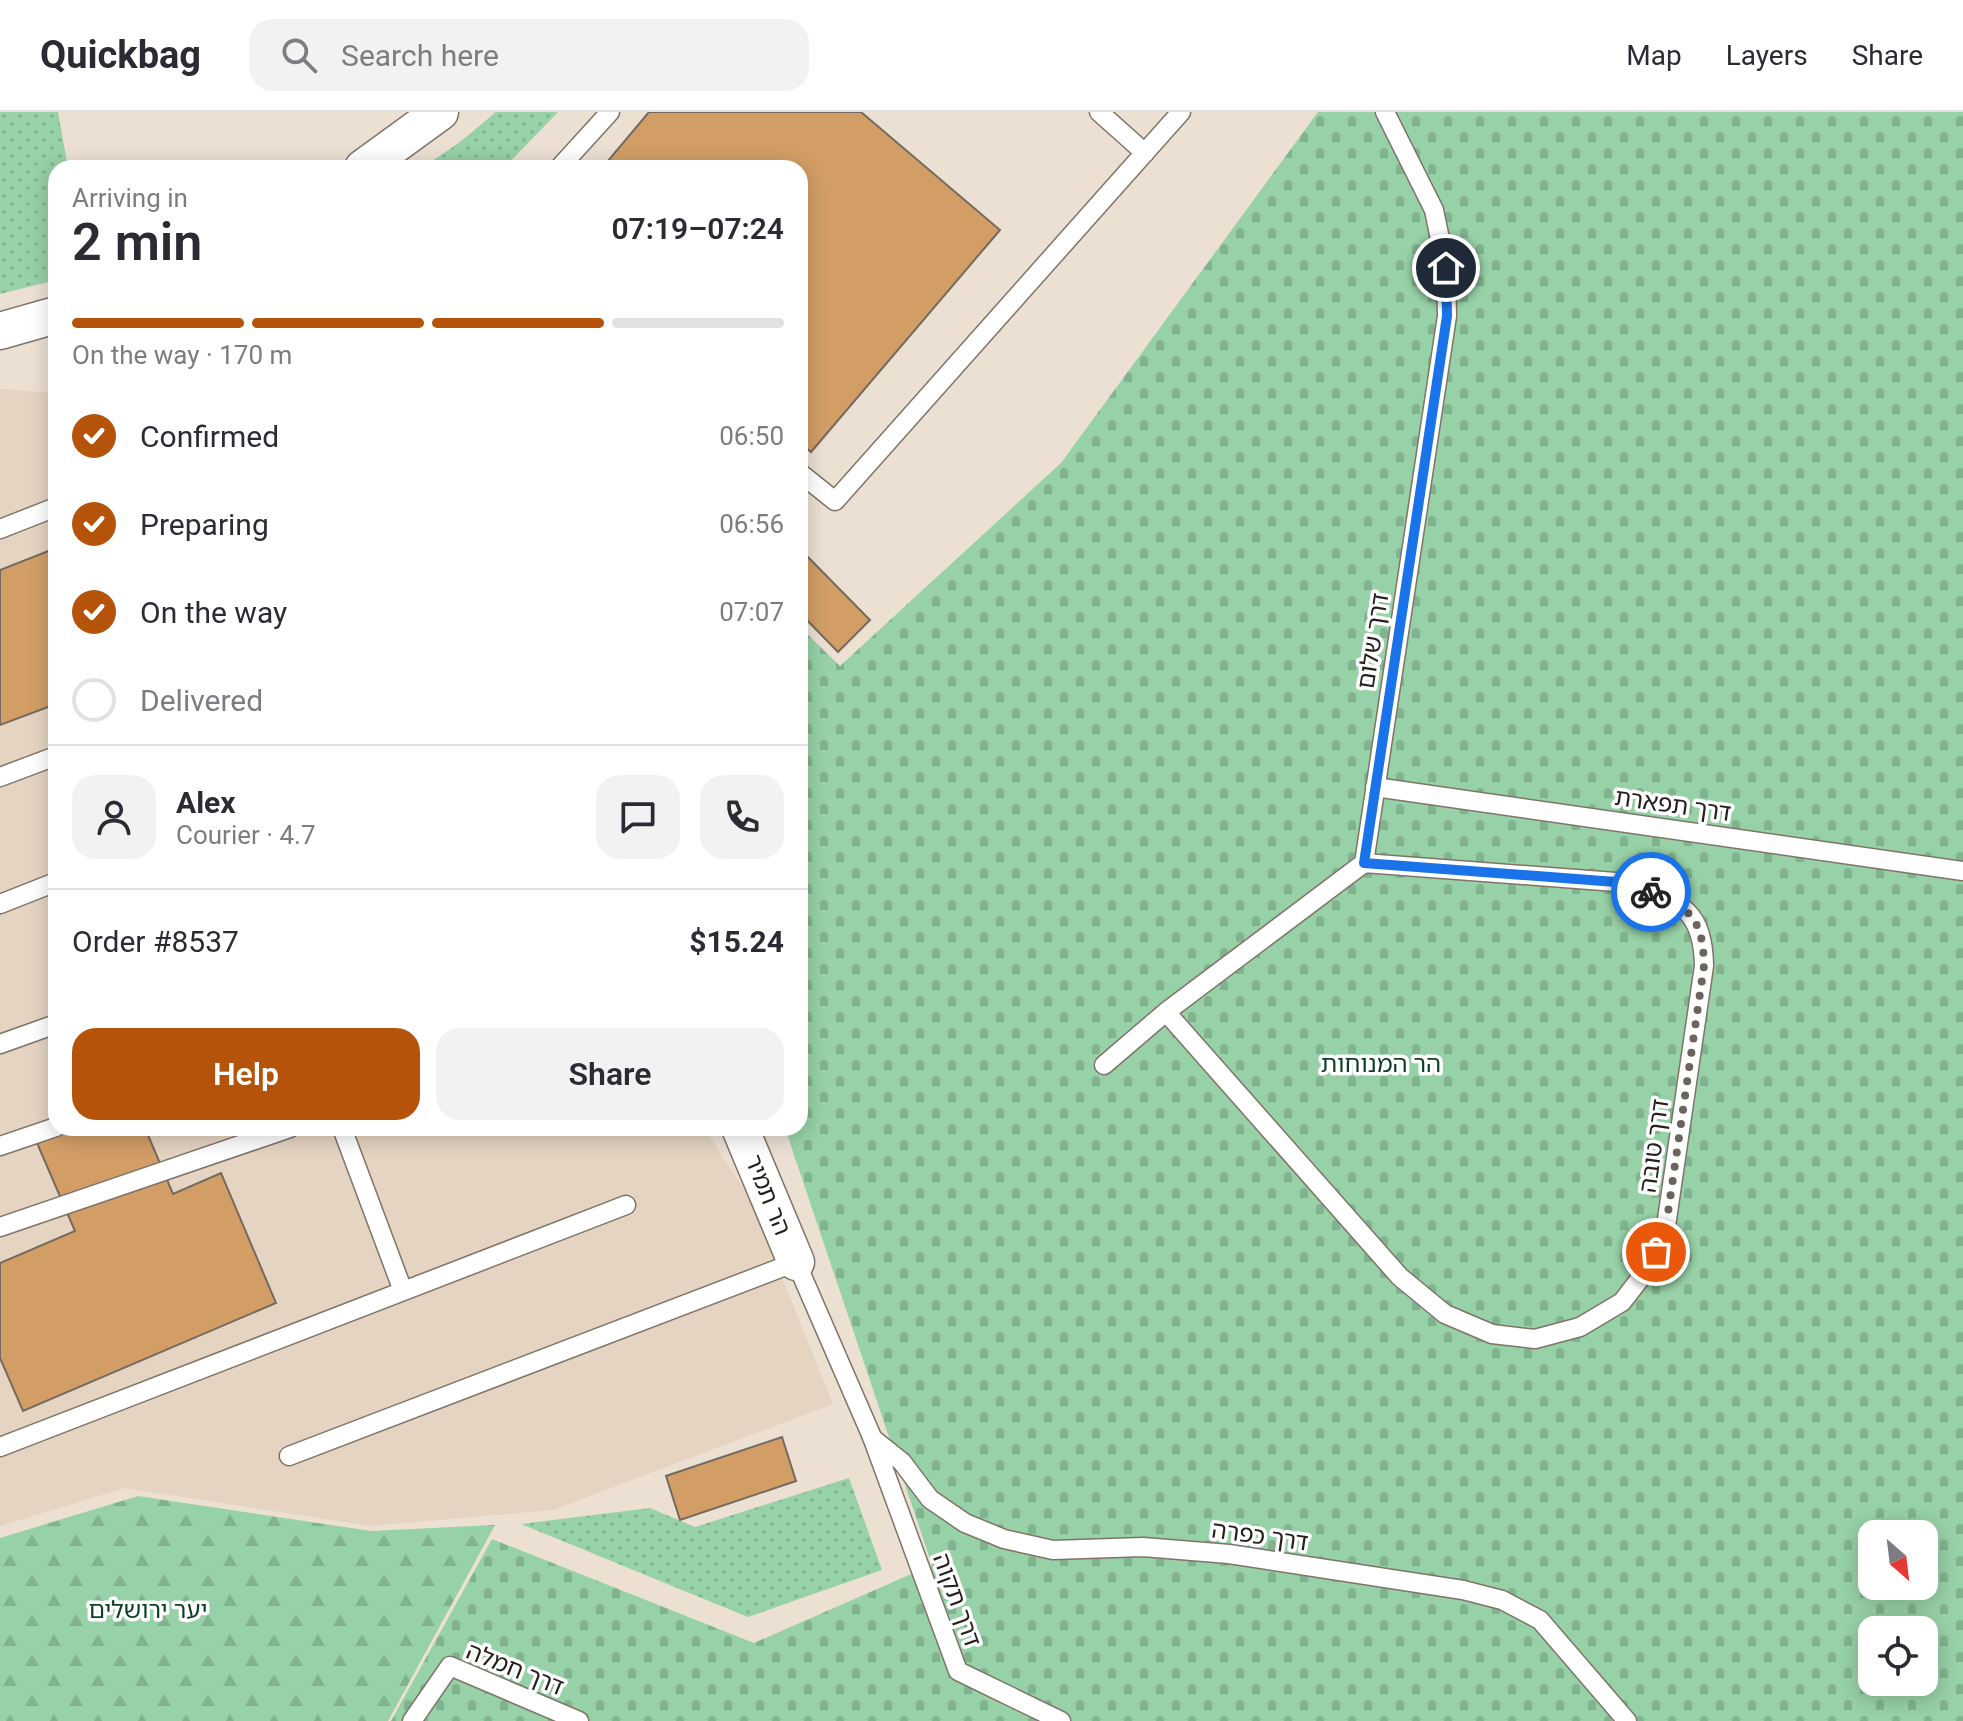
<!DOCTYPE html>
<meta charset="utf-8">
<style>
:root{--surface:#fff;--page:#f2f2f3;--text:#2b2b33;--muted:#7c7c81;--line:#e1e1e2;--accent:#b45309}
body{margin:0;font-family:Roboto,"Noto Sans Hebrew",sans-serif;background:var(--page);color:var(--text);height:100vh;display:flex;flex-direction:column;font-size:30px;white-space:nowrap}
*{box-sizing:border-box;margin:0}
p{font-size:26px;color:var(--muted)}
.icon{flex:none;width:44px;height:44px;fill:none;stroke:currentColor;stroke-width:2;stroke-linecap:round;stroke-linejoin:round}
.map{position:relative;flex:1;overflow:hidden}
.sheet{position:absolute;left:48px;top:48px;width:760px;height:976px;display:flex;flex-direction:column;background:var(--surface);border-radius:24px;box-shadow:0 4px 20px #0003}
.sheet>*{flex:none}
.needle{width:52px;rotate:152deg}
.buttons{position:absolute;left:1858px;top:1408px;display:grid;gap:16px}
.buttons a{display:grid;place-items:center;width:80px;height:80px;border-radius:16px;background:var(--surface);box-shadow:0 4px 20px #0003;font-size:40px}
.pin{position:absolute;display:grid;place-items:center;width:68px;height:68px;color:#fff;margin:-34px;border:4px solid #fff;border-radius:50%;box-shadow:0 2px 8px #0007}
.courier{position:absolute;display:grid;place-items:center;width:80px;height:80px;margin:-40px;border:6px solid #1a73e8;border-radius:50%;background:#fff;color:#222;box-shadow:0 2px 10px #0007}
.head em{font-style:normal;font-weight:600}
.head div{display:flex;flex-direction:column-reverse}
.head{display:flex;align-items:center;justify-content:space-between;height:136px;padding:0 24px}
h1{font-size:52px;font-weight:600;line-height:60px}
.bar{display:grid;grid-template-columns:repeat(4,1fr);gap:12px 8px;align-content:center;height:96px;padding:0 24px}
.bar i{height:10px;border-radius:6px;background:var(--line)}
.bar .current{background:var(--accent)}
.bar p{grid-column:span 4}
.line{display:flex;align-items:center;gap:20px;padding:0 24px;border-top:2px solid var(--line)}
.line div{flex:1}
.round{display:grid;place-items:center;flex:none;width:84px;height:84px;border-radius:24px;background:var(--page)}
ol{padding:0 24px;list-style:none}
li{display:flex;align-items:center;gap:24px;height:88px}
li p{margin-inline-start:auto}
li .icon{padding:8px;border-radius:50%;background:var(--accent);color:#fff;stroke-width:4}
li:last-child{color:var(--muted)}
li i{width:44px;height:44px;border:4px solid var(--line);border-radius:50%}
.action{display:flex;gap:16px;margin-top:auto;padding:16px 24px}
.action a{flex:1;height:92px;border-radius:24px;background:var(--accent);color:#fff;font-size:32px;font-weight:600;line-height:92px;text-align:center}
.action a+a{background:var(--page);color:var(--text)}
header{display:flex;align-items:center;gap:48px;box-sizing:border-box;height:112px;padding:0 40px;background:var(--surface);border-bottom:2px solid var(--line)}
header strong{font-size:38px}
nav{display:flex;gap:44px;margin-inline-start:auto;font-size:28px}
.search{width:560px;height:72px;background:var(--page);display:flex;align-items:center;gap:20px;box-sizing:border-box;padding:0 28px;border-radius:24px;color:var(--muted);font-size:30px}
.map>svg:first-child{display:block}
.built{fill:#e5d4c2}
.forest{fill:url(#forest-firs)}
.cemetery{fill:url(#cemetery-stones);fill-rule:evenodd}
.park{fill:url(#park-dots)}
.building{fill:#d29e66;stroke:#756a5f;stroke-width:2}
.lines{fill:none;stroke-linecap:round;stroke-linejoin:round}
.lane-casing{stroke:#7f7468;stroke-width:21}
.street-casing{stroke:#7f7468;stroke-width:39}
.lane{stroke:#fff;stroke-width:18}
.street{stroke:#fff;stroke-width:36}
.done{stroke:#6b635c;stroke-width:8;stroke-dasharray:0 14.4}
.route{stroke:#1a73e8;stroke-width:10}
.labels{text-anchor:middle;stroke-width:7;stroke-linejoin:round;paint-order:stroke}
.street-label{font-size:24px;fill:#25201c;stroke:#fff}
.park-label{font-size:24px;fill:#0c3f21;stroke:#fff}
</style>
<header>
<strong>Quickbag</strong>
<div class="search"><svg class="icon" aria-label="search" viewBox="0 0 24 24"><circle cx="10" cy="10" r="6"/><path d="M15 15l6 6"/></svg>Search here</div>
<nav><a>Map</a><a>Layers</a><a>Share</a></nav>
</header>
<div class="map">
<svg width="1963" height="1609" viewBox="0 0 1963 1609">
<defs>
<pattern id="forest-firs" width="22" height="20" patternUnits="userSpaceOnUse" patternTransform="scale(2)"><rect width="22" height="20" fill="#97d1a7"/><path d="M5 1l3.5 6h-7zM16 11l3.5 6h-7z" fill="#82b38f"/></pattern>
<pattern id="cemetery-stones" width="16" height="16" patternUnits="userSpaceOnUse" patternTransform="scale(2)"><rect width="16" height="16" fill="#97d1a7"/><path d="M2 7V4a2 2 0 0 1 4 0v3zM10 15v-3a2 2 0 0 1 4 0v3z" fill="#82b38f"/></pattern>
<pattern id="park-dots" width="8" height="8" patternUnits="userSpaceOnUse" patternTransform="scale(2)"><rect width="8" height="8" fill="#97d1a7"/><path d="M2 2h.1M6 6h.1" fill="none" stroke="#82b38f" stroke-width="1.8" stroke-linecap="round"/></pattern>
</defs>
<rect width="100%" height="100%" fill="#ece0d3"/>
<path class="built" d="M0 277 56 281V1016H704L750 1086 833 1292 553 1398 370 1414 125 1376 0 1414Z"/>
<path class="forest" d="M138 1384 371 1419 495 1413 388 1609H0V1426Z"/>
<path class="cemetery" d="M1318 0H1963V1609H391L492 1427 754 1531 932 1453 785 1016H800V515L840 554 1061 351ZM1872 1422H1924V1474H1872ZM1872 1518H1924V1570H1872Z"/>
<path class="park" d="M0 0H58L68 56H56V168L0 182Z
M496 0H558L504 56H422L460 30Z
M849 1366 882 1458 748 1505 521 1412 650 1396 695 1415Z"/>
<path class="building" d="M649 0H861L1000 118 811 340 800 331V56H602Z
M56 436V592L0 613V458Z
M800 437 870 508 838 540 800 501Z
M71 1016H145L173 1082 221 1061 276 1191 23 1299 0 1246V1151L75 1119 37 1031Z
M782 1325 796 1369 680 1408 666 1364Z"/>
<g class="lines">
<defs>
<path id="lane" d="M1099 0 1145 41
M559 56 610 0
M800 361 835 389 1181 0
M0 417 56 395
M0 665 56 644
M1375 675 1963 759
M0 792 56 770
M1166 900 1400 1165 1445 1202 1492 1222 1535 1227 1580 1215 1622 1190 1646 1159 1665 1121 1704 854C1703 795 1678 790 1629 771L1364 751
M0 932 56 912
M1104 953 1166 900 1364 751 1447 204 1446 156 1434 98 1385 0
M342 1016 403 1179
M0 1034 56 1015
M0 1115 290 1016
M872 1326 902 1350 930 1387 965 1411 1004 1427 1053 1438 1143 1435 1229 1442 1463 1478 1502 1488 1540 1508 1627 1609
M0 1335 626 1093
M289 1344 796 1150 872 1325 958 1559 1061 1609
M412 1609 450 1554 579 1609"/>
<path id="street" d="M363 56 440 0
M0 219 56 203
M740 1016 796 1150"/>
</defs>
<use href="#lane" class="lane-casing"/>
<use href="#street" class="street-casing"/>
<use href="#lane" class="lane"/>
<use href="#street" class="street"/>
</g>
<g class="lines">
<path class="done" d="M1651 780C1692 797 1703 808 1704 854L1665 1121 1656 1140"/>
<path class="route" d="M1446 156 1447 204 1364 751 1629 771 1651 780"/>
</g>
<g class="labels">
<g class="street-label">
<text transform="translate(1373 529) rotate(-81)" y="8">דרך שלום</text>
<text transform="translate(1673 693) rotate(8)" y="8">דרך תפארת</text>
<text transform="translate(1654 1034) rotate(-82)" y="8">דרך טובה</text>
<text transform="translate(768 1083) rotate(68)" y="8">הר תמיר</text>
<text transform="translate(1260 1424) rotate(8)" y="8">דרך כפרה</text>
<text transform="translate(957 1488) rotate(70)" y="8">דרך תקוה</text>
<text transform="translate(515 1557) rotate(22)" y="8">דרך חמלה</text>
</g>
<g class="park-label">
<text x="1381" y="960">הר המנוחות</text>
<text x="148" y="1506">יער ירושלים</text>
</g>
</g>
</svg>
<div class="buttons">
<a><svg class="needle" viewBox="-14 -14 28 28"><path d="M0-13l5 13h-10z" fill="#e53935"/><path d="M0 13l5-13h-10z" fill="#7c7c81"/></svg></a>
<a><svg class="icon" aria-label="locate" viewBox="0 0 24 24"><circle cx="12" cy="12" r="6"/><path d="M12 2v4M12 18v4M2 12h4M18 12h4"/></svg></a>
</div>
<div class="pin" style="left:1656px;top:1140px;background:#ea580c"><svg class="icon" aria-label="bag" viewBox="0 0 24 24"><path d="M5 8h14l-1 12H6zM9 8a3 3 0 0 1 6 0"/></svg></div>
<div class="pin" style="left:1446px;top:156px;background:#1f2937"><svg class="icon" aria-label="home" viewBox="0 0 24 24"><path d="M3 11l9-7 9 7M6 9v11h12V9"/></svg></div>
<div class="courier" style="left:1651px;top:780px"><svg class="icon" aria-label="bike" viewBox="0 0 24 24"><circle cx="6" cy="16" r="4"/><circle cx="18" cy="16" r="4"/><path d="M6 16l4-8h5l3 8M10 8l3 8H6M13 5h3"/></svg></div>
<section class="sheet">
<div class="head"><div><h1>2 min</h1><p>Arriving in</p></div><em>07:19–07:24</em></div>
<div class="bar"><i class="current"></i><i class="current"></i><i class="current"></i><i></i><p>On the way · 170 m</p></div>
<ol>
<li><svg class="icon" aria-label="check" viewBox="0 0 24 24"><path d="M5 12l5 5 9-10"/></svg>Confirmed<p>06:50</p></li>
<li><svg class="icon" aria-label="check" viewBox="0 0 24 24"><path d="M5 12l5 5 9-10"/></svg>Preparing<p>06:56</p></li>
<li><svg class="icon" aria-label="check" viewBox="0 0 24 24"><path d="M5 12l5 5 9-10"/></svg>On the way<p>07:07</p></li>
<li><i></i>Delivered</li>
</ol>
<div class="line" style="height:144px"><a class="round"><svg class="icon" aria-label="person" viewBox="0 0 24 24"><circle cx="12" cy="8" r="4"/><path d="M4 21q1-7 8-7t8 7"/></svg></a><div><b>Alex</b><p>Courier · 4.7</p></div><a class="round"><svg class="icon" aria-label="chat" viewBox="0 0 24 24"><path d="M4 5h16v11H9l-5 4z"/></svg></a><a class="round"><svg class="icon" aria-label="phone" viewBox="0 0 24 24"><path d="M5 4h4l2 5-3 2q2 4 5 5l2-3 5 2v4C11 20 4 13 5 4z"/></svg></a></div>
<div class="line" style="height:104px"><div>Order #8537</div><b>$15.24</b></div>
<div class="action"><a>Help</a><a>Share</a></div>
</section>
</div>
